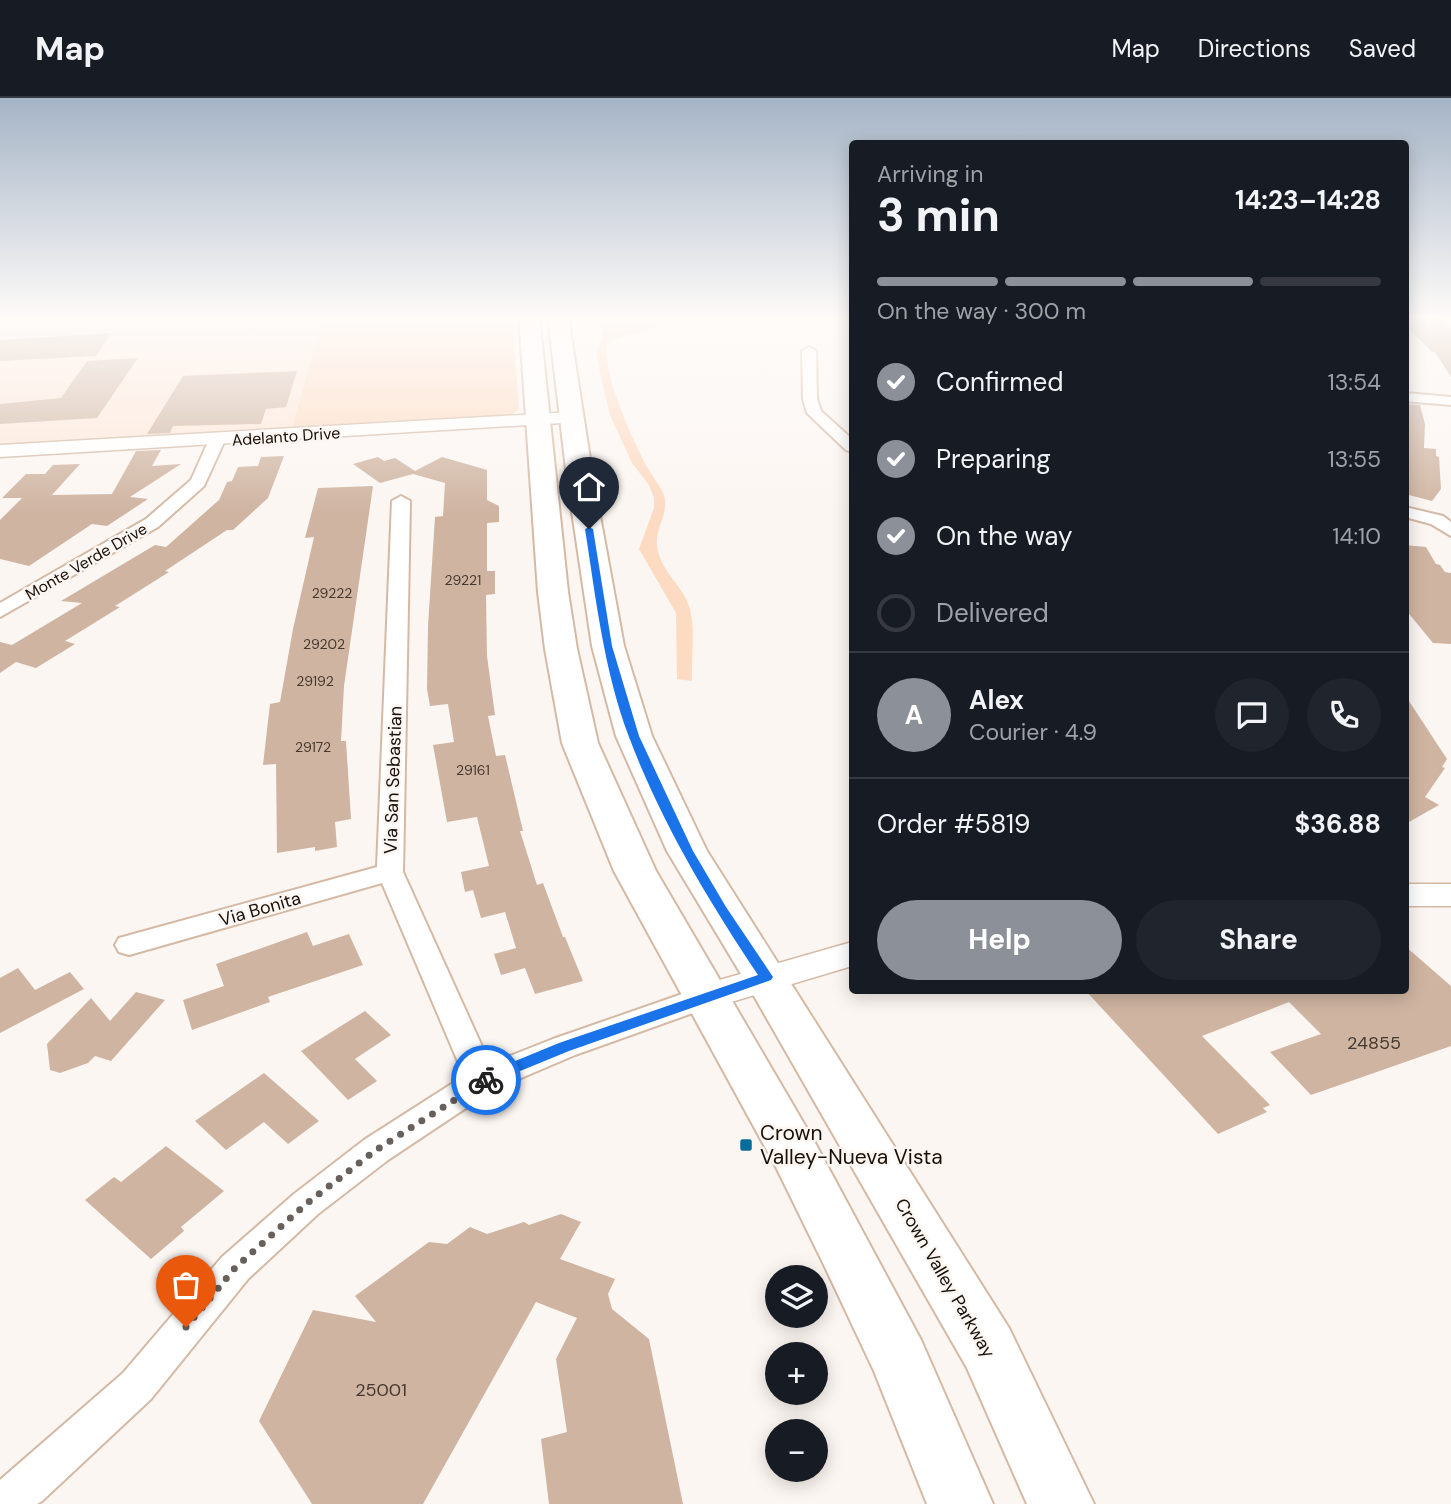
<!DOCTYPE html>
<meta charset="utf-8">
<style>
:root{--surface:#171b24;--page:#20242c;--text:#f1f3f6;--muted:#9ea1a6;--line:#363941;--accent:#8c9099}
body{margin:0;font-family:"DM Sans",sans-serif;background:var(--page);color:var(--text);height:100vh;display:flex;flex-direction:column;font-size:26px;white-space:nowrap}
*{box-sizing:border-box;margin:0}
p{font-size:23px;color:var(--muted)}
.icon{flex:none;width:38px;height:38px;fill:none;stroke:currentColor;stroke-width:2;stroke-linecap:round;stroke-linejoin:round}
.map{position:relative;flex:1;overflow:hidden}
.drawer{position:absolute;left:849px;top:42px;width:560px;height:854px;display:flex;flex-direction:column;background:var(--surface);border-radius:7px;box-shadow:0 4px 18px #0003}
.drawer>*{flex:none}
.tools{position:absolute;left:765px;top:1167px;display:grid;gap:14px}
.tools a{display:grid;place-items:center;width:63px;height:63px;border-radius:50%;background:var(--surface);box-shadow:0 4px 18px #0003;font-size:35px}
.pin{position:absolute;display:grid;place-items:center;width:60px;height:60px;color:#fff;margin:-72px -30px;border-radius:50% 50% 50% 0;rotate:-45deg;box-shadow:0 0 7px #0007}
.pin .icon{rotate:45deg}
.courier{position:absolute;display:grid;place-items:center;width:70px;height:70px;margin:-35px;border:5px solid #1a73e8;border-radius:50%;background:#fff;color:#222;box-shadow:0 2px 9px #0007}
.headline em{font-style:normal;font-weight:700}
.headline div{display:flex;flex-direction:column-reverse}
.headline{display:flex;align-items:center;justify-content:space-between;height:119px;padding:0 28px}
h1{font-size:46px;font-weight:700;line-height:52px}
.bar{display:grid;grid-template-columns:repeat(4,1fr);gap:10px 7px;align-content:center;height:84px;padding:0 28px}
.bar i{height:9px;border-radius:5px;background:var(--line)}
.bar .selected{background:var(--accent)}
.bar p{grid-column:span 4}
.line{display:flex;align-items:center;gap:18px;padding:0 28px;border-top:2px solid var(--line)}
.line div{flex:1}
.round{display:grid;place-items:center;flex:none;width:74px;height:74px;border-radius:37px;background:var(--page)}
ol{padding:0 28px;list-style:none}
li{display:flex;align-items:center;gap:21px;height:77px}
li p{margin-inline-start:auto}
li .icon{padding:7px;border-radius:50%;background:var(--accent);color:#fff;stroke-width:4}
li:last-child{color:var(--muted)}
li i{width:38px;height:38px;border:4px solid var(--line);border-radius:50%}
.button{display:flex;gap:14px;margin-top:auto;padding:14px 28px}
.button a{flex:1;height:80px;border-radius:42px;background:var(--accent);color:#fff;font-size:28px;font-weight:700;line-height:80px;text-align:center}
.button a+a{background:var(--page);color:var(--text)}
header{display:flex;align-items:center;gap:42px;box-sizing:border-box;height:98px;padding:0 35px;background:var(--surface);border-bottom:2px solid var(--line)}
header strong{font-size:33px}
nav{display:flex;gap:38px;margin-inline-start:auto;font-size:24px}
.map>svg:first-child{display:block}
.built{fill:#fde7d9}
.green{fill:#fddac2}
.building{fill:#cfb4a1}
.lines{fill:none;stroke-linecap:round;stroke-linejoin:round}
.minor-casing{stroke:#d4b9a5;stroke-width:4}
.tertiary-casing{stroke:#d4b9a5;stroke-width:3}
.primary-casing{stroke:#d4b9a5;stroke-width:4}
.minor{fill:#fff;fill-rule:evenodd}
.tertiary{fill:#fff;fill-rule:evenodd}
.primary{fill:#fff;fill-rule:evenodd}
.route{fill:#1a73e8}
.done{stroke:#68605a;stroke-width:7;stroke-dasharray:0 12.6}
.poi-dot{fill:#086c9a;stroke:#fcf6f2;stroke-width:2.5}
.labels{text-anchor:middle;stroke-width:5;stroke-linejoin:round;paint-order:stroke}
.number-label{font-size:14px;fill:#46382e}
.far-street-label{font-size:16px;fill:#180f08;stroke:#fcf6f2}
.street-label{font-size:18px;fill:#180f08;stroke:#fcf6f2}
.near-number-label{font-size:18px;fill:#46382e}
.near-poi-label{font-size:21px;fill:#180f08;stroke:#fcf6f2;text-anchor:start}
</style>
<header>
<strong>Map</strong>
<nav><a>Map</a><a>Directions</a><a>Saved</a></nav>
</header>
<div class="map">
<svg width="1451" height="1406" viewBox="0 0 1451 1406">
<rect width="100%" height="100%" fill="#fcf6f2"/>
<path class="built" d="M0 218H340L323 219 292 329 0 347Z"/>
<path class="green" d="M512 218 519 311 511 317 498 319 292 329 323 219Z
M591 218H677L673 223 610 243C595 262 637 352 649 372 653 380 660 387 663 395 671 413 655 429 657 447 659 472 681 485 689 508 696 531 691 558 692 583L677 581 676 515 639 451 654 410V400L649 387 632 365 610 317 596 257 604 232Z"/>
<path class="building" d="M1405 218H1435L1451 230V279L1435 254H1432L1405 227Z
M112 235 96 258 0 263V242Z
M138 260 97 320 0 326V306L61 300 87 263Z
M297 273 286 309 266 311 261 326 173 328 170 335 147 336 183 278Z
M1405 306 1420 307 1425 326 1424 350 1436 351V358L1439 359 1441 391 1432 403 1405 396Z
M161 352 152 368 181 366 130 399 148 401 107 428 92 426 29 468 0 461V422L22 400H2L26 376H45L53 367 80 366 52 397 112 396 136 353Z
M284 358 268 400 233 432H227L165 473 169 474 115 508 120 509 65 543 75 546 36 570 16 564 0 575V544L12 547 82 505 61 503 155 447 166 449 219 402 227 384 232 383 238 369 258 368 261 359Z
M378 359 384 363 395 360 415 373 442 359 487 372V402L499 408V424L487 425V473H495V496L486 497 487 558 495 617 488 618 496 658 505 657 523 733H520L537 787 543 785 563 839H565L583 883 535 896 525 870 501 877 494 856 516 850 505 814 481 820 473 792 465 794 461 774 489 768 477 719 447 724 433 647 454 644 448 606 430 608 427 591 428 528 435 419 443 418 445 385 413 376 380 385 353 366Z
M373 388 344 588 341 643H346L351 721 335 724 337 749 315 753V749L277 755 276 666 263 667 270 606 280 604 293 531 314 439 305 440 318 390Z
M1405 447 1426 449 1436 466 1440 467 1445 474 1451 475V546L1433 545 1405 511Z
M1405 597 1447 661 1442 669 1445 670 1425 699 1439 707 1409 724 1405 729Z
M307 834 313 848 349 836 363 867 268 899 270 904 192 932 183 902 224 888 216 866Z
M1405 848 1451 888V948L1311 997 1270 954 1321 936 1289 904 1202 938 1270 1007 1263 1010 1267 1014 1218 1036 1085 892H1405Z
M18 870 35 892 70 874 84 891 0 935V880Z
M136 894 165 902 111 963 95 958 88 965 60 975 50 972 47 946 91 900 110 923Z
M365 913 391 937 355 961 377 983 348 1002 301 953Z
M264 975 319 1023 288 1046 264 1024 226 1052 195 1023Z
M166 1048 224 1093 181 1129 184 1133 151 1161 85 1102 114 1079 121 1084Z
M561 1116 581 1124 560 1161 615 1181 608 1196 612 1211 649 1241 683 1406H549L541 1341 567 1334 556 1261 577 1220 536 1204 423 1406H312L259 1323 313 1212 376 1224 355 1198 429 1144 447 1146 470 1129 487 1136 524 1124 529 1127Z"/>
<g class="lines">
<defs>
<path id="minor" d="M809 249 816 253 817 301 821 313 852 341V354L846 352 807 315 803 301 802 253Z
M1405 295 1451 299V307L1405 303Z
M217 337 225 342 204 388 158 429 0 519V505L146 421 191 382 209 342Z
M401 398 410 403 403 774 490 966 553 941 708 887 718 890 723 898 718 906 575 957 493 992 388 1062 318 1116 248 1181 151 1301 42 1403 37 1406H0V1382L123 1275 222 1159 294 1096 364 1042 464 978 382 785 129 857 119 854 115 847 119 840 377 769 392 403Z
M1405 409 1443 418 1451 424V438L1431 426 1405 419Z"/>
<path id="tertiary" d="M572 314 578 316 581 320 578 324 0 359V347Z
M1405 786H1451V808H1405Z
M852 844V868L708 911 695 907 690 898 695 889Z"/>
<path id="primary" d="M519 218H539L568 494 577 551 598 645 656 773 813 1041 921 1242 993 1406H927L874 1273 824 1167 777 1071 614 773 562 645 545 551 538 494Z
M548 218H568L593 380 624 548 652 638 707 753 1009 1230 1094 1406H1027L967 1270 750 891 667 753 616 638 592 548 567 380Z"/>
</defs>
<use href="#minor" class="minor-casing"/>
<use href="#tertiary" class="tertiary-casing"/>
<use href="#primary" class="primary-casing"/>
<use href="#minor" class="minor"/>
<use href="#tertiary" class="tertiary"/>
<use href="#primary" class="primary"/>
</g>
<linearGradient id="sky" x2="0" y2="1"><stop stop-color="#a5b4c6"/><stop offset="0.53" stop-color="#fefbf9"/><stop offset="1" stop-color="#fefbf9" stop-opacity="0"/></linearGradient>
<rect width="1451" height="415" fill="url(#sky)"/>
<path class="route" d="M589 429 593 431 612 548 639 638 693 753 726 809 773 879 771 882 569 953 486 987 479 982 481 977 559 945 758 877C708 802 661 724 629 639 604 573 596 501 585 431Z"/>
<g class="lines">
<path class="done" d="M186 1229 235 1170 306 1106 376 1052 486 982"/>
</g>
<rect class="poi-dot" x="739" y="1040" width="14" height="14" rx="3.5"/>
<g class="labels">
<g class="number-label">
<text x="463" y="487">29221</text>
<text x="332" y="500">29222</text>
<text x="324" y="551">29202</text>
<text x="315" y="588">29192</text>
<text x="313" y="654">29172</text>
<text x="473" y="677">29161</text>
</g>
<g class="far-street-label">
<text transform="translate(286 338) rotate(-4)" y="6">Adelanto Drive</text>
<text transform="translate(86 463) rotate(-30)" y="6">Monte Verde Drive</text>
</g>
<g class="street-label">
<text transform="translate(393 682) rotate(-88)" y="6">Via San Sebastian</text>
<text transform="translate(260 811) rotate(-16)" y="6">Via Bonita</text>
<text transform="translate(945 1180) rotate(60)" y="6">Crown Valley Parkway</text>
</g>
<g class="near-number-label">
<text x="1374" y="951">24855</text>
<text x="381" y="1298">25001</text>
</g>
<g class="near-poi-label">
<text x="760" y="1042">Crown<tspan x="760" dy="24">Valley-Nueva Vista</tspan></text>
</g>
</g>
</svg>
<div class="tools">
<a><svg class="icon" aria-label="layers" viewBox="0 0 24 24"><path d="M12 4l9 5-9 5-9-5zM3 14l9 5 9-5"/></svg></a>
<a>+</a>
<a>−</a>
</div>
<div class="pin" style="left:186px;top:1229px;background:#ea580c"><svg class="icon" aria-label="bag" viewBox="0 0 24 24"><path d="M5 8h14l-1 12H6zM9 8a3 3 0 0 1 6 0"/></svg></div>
<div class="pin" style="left:589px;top:431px;background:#1f2937"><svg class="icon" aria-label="home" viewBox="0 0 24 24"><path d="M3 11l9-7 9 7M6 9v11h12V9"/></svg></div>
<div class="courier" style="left:486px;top:982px"><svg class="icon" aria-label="bike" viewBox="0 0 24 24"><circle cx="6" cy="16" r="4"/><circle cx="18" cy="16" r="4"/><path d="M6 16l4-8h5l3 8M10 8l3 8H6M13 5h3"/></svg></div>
<section class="drawer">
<div class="headline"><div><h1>3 min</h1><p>Arriving in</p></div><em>14:23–14:28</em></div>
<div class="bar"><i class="selected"></i><i class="selected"></i><i class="selected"></i><i></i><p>On the way · 300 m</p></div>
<ol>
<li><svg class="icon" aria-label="check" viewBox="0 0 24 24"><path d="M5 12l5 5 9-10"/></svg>Confirmed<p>13:54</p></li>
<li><svg class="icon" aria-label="check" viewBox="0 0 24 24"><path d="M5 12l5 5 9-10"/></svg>Preparing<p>13:55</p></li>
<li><svg class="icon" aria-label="check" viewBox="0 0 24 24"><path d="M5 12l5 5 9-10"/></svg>On the way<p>14:10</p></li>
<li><i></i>Delivered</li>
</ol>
<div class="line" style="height:126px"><b class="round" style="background:var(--accent);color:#fff">A</b><div><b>Alex</b><p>Courier · 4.9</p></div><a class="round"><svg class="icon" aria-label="chat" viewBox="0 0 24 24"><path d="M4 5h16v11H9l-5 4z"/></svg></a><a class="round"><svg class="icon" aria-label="phone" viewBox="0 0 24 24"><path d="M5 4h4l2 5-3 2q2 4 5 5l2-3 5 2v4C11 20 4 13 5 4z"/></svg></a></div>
<div class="line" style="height:91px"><div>Order #5819</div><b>$36.88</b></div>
<div class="button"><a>Help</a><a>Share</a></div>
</section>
</div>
